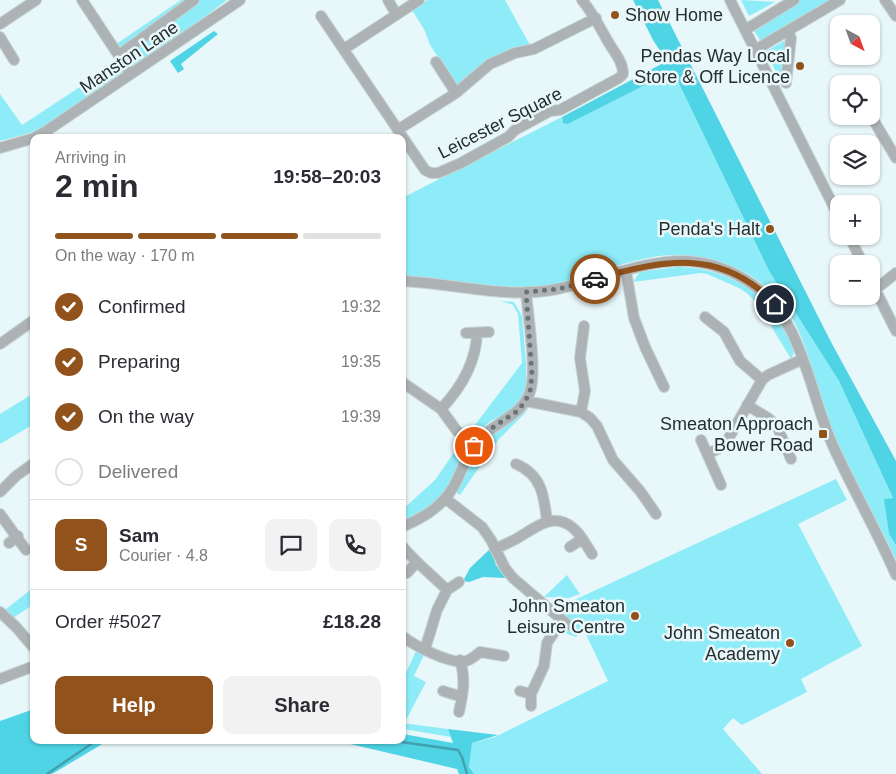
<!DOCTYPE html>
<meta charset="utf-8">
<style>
:root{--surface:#fff;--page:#f2f2f3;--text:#2b2b33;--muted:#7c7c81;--line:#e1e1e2;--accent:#92521b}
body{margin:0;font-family:Helvetica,sans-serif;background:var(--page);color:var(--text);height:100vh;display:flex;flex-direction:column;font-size:19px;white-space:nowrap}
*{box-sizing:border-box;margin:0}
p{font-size:16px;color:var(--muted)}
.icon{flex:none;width:28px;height:28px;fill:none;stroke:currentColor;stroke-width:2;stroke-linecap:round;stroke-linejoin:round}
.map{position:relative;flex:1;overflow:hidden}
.panel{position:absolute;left:30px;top:134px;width:376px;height:610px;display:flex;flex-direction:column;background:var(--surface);border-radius:10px;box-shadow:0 1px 4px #0004}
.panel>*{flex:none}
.needle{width:32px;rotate:139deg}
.fabs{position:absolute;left:830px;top:15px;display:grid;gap:10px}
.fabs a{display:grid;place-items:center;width:50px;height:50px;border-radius:10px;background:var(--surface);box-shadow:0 1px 4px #0004;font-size:25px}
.pin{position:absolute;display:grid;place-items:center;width:42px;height:42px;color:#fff;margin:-21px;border:2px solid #fff;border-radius:50%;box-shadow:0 1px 5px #0007}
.courier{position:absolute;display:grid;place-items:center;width:50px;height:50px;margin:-25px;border:4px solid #92521b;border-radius:50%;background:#fff;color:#222;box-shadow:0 1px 6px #0007}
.overview em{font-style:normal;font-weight:700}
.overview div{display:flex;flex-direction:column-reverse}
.overview{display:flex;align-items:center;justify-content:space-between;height:85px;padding:0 25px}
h1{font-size:32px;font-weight:700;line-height:38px}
.bar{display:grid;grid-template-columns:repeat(4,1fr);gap:8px 5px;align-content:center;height:60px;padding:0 25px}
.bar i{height:6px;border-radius:4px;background:var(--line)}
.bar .on{background:var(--accent)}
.bar p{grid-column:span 4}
.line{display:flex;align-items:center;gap:12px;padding:0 25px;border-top:1px solid var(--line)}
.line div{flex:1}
.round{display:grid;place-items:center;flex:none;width:52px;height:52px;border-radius:10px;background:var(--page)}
ol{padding:0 25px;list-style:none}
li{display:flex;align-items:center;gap:15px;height:55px}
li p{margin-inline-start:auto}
li .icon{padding:5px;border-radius:50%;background:var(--accent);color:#fff;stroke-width:4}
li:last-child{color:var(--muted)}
li i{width:28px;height:28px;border:2px solid var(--line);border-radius:50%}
.primary-button{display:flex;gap:10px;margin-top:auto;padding:10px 25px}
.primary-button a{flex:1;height:58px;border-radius:10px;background:var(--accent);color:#fff;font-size:20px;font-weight:700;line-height:58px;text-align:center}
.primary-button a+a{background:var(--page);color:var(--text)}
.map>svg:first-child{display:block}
.green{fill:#8eecf8}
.forest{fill:#4ed4e5}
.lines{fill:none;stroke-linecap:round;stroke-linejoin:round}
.stream{stroke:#42a1ad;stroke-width:2.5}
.minor-casing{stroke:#c5d3d4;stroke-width:12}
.minor{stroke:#adb3b4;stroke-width:10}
.done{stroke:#6b7475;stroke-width:5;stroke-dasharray:0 9}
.route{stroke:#92521b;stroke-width:6}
.poi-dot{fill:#92521b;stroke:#e8f7f9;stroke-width:2}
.labels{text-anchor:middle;stroke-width:5;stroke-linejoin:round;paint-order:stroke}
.poi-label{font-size:18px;fill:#272d2e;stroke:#e8f7f9;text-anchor:end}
.street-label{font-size:18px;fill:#272d2e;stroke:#e8f7f9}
</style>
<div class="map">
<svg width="896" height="774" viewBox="0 0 896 774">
<rect width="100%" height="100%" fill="#e8f7f9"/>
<path class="green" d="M181 0H227L167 45 52 122 33 132 0 141V94L22 125 118 62 109 49Z
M427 0H505L530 45 457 86 430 45 425 31 412 10Z
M741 0 775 2 749 16Z
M801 0H832L761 42 753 29Z
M786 40 782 81H780L766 51Z
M673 71 769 271 839 381 893 498 885 499 889 534 896 545V560C877 518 852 480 835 438 821 404 814 368 800 334 777 277 717 249 659 256 621 261 587 278 549 285 502 292 450 282 403 276L402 198 562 117V120L568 124Z
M678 267C724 268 768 291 788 334 791 343 797 350 791 359L759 306 748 294 739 288 707 274 701 273 633 282 640 272Z
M501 301 514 302 522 316 526 363V389L520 402 512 410 491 421 475 435 469 433 522 363 518 314 513 305Z
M34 393V424L0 444V414Z
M529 409 498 440 460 495 455 491 483 439Z
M462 441 465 444V451L450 483 437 501 425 511 405 520 402 510 435 480Z
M836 479 847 500 798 524 862 646 801 679 807 692 742 725 733 718 723 729 762 774H474L469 767 472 743 495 737 608 681 584 630 576 637 559 631 564 629 570 630 573 626 562 614 570 602Z
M567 575 580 594 569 598 544 597Z
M34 587V604L13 618 5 610Z
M416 651 424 655 414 676 426 682 406 720 403 719V679Z
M402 723 448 729 451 737 403 729Z"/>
<path class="forest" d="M633 0H658L831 342 896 461V545L889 534 884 499 893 498 839 381 769 271 673 71 568 124 563 123 562 117 667 61 653 40Z
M214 31 218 34 181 64 184 69 178 73 170 61Z
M490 549 496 565 506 578 483 577 469 582 463 581 470 568Z
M34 709V740H109L52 774H0V721Z
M448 729 498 735 472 743 469 767 474 774H459L457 769 333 740H402L403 734 453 743Z"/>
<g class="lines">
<path class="stream" d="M387 740 458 750 462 757 467 774
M47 774 97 740"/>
<defs>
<path id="minor" d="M82 0 131 74
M388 0 396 14
M730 0 839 217
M885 0 896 16
M321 16 425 170 431 173H438L461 163 508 137 515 130 550 111 560 110 619 78 623 74C623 60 612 50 606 38 598 24 592 12 582 0
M0 24 36 0
M745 30 794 0
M0 37 14 60
M344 49 419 0
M755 50 840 0
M119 55 194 0
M436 62 456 93
M786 83 791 38 788 31
M871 116 896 158
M399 129 456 93 490 64 515 53 534 49 596 18
M34 138 45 132 240 0
M0 148 34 138
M849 236 863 264
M626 271 634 318 645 347 664 387
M402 281C450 283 497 297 545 291 592 285 637 260 685 261 706 262 728 269 746 280 804 316 807 388 833 446 853 490 877 531 896 575
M871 281 896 331
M876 289 896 273
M705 317 724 332 740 361 762 380
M466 333 489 332
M0 344 34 320
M402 382 441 409 457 431 475 444
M526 401 581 412 590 418 597 426 613 460 640 491 656 514
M747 405 768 418 777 426 791 459
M441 409C461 388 476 363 477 333
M581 412 585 391 580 358 584 326
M701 440 721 485
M707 454 718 449 727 441 762 380 768 375 803 359
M516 464C542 475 544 496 547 521
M0 492 16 476 34 463
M446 499 482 527 491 540 505 568 513 578 568 625
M0 514 26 550
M402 527C428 516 447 503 458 478 464 465 468 452 478 441 494 422 522 416 530 392 537 372 528 316 526 292
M9 543 18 536
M402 546C416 563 432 575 447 590L437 610 425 649
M570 547 582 539
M495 549C502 546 510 542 516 539 535 528 553 511 573 528 581 534 586 545 592 554
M407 573 416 563
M447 590 459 582
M0 612 16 627 34 648
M402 636C415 646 451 665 466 661 471 660 476 655 480 652L504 656
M0 679 34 666
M443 691 462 697
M520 691 531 694V706
M531 694 544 666 547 643 562 620
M459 712C463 693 466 679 460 660"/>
</defs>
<use href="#minor" class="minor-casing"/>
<use href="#minor" class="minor"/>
</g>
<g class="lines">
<path class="done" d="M474 446 486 432 516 412 524 403 530 392 532 375 526 292 559 289 595 279"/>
<path class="route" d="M595 279C663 260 721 247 775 304"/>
</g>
<g class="poi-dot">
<circle cx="615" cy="15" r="5"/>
<circle cx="800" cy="66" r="5"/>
<circle cx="770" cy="229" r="5"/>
<rect x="818" y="429" width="10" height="10" rx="2.5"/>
<circle cx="635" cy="616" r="5"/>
<circle cx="790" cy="643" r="5"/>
</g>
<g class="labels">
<g class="poi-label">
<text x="625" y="21" text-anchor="start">Show Home</text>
<text x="790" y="62">Pendas Way Local<tspan x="790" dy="21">Store &amp; Off Licence</tspan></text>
<text x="760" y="235">Penda's Halt</text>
<text x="813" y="430">Smeaton Approach<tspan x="813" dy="21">Bower Road</tspan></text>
<text x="625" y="612">John Smeaton<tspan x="625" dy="21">Leisure Centre</tspan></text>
<text x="780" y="639">John Smeaton<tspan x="780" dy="21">Academy</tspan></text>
</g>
<g class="street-label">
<text transform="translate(129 57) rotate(-34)" y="6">Manston Lane</text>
<text transform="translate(500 123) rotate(-27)" y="6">Leicester Square</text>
</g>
</g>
</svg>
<div class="fabs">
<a><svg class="needle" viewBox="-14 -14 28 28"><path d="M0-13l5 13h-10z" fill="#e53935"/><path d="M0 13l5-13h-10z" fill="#7c7c81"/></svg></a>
<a><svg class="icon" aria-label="locate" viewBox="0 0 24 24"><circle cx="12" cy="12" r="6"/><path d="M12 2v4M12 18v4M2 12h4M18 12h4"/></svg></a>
<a><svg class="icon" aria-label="layers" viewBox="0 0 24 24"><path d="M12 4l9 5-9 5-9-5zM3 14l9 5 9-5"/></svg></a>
<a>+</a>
<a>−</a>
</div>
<div class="pin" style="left:474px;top:446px;background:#ea580c"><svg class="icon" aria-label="bag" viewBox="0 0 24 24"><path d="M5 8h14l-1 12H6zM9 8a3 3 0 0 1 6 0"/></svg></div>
<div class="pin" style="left:775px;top:304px;background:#1f2937"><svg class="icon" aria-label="home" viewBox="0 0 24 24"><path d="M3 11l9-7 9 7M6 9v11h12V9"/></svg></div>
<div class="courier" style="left:595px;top:279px"><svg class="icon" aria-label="car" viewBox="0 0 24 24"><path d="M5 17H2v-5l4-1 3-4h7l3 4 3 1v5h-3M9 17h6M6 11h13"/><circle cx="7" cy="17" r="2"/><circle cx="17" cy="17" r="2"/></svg></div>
<section class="panel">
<div class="overview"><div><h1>2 min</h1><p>Arriving in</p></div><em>19:58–20:03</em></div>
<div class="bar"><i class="on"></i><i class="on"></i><i class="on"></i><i></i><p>On the way · 170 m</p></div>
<ol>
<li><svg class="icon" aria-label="check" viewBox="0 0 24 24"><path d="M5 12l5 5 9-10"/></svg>Confirmed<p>19:32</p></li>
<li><svg class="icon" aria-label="check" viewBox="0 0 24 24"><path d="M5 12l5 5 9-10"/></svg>Preparing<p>19:35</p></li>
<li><svg class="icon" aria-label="check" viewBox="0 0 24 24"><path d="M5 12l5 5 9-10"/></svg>On the way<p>19:39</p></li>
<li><i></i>Delivered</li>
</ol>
<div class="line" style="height:90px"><b class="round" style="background:var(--accent);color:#fff">S</b><div><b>Sam</b><p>Courier · 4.8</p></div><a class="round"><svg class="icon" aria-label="chat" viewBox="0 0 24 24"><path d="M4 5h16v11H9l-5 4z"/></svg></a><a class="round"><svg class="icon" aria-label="phone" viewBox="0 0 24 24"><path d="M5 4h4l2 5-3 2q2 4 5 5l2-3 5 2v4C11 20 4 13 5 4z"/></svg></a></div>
<div class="line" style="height:65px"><div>Order #5027</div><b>£18.28</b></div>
<div class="primary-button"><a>Help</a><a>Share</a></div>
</section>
</div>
